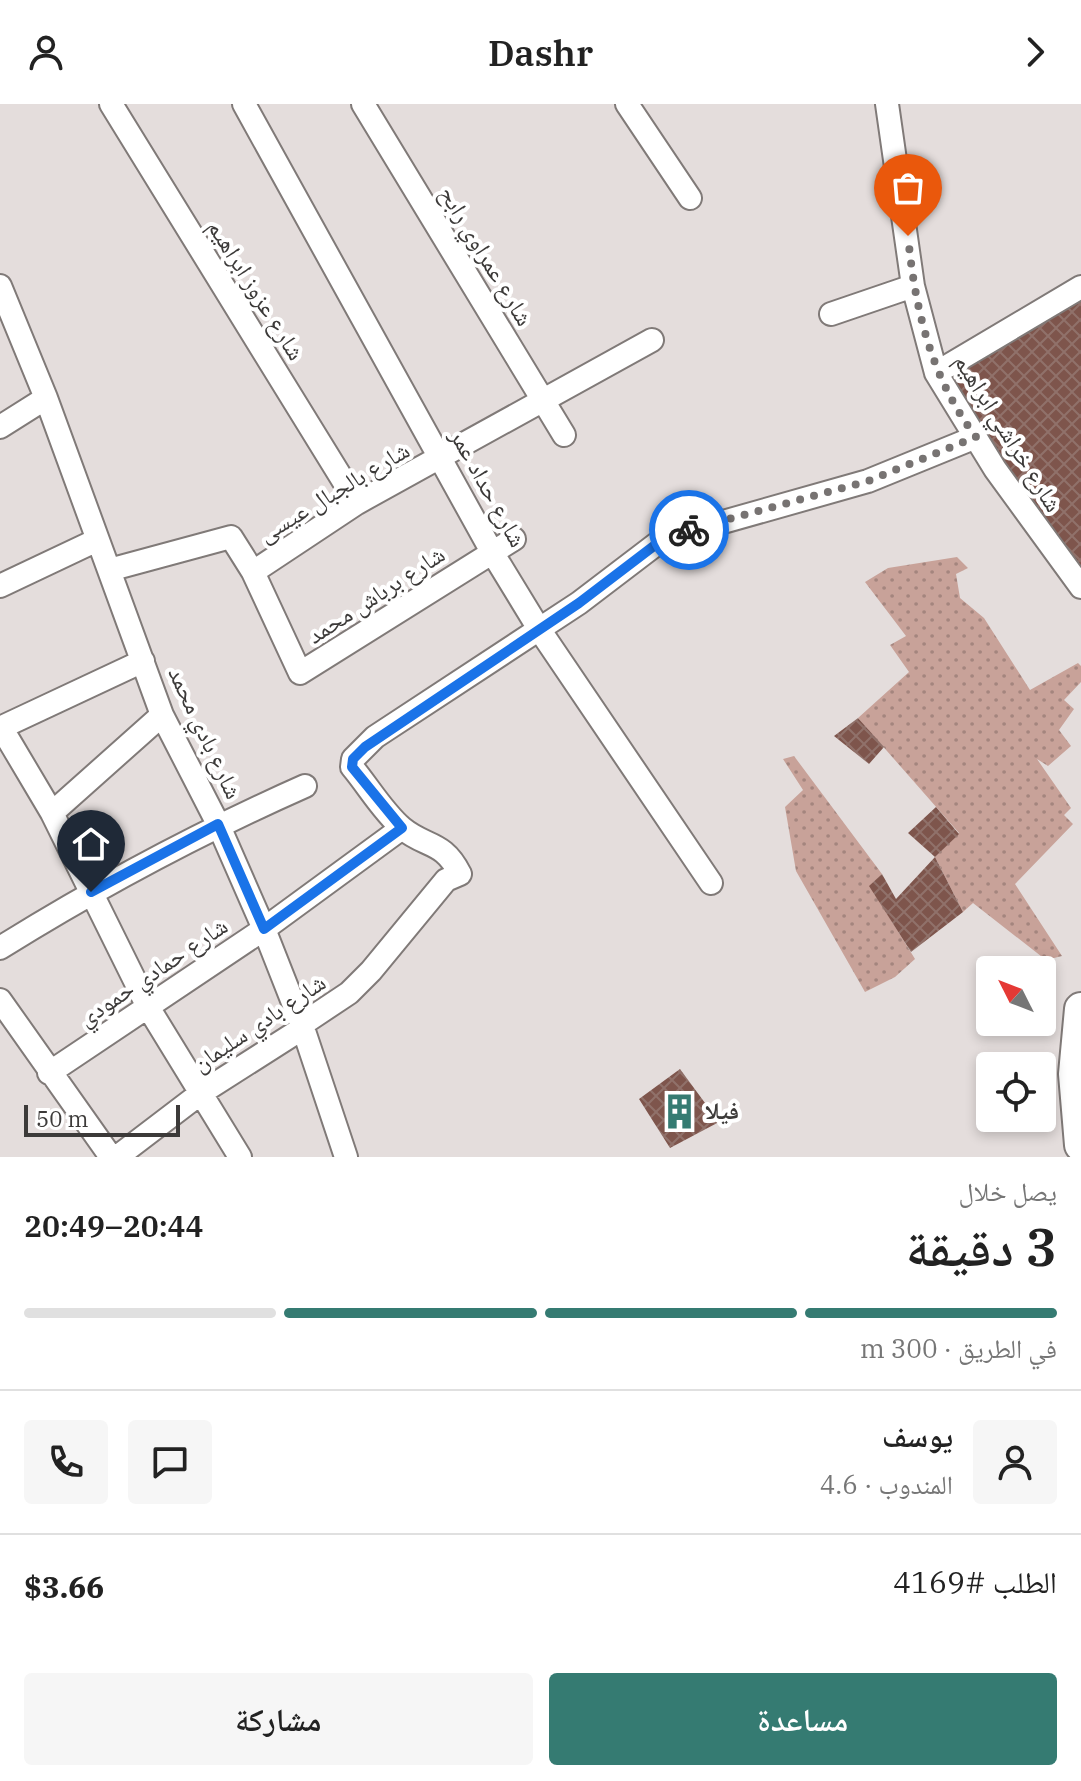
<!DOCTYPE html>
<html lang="ar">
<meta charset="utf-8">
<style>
:root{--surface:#fff;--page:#f6f6f6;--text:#222;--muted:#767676;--line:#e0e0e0;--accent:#357b72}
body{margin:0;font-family:"IBM Plex Serif","Noto Naskh Arabic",serif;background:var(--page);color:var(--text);direction:rtl;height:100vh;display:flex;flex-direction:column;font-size:30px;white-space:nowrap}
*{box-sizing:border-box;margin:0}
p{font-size:26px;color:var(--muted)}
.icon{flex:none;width:44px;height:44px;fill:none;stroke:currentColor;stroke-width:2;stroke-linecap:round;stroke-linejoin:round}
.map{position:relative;height:1053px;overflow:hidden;direction:ltr}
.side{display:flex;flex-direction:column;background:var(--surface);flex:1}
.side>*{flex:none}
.needle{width:52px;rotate:312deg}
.tools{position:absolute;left:976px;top:852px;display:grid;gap:16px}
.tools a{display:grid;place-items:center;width:80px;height:80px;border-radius:8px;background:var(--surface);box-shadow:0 4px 12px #0003;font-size:40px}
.scale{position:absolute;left:24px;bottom:20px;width:156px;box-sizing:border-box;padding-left:8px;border:4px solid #3c3a39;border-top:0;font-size:22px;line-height:28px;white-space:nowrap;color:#3c3a39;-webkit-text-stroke:6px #fff;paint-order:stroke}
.pin{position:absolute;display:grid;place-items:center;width:68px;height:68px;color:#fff;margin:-82px -34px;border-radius:50% 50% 50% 0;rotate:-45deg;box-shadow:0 0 8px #0007}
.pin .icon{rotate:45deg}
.courier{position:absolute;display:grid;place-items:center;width:80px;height:80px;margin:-40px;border:6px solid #1a73e8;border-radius:50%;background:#fff;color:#222;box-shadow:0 2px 10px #0007}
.summary em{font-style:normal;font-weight:600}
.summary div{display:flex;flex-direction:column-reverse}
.summary{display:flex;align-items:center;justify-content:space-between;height:136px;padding:0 24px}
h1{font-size:52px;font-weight:600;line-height:60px}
.bar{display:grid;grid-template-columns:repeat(4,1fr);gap:12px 8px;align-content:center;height:96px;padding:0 24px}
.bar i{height:10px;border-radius:6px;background:var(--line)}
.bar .on{background:var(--accent)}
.bar p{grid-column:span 4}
.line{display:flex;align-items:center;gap:20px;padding:0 24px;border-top:2px solid var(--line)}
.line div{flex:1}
.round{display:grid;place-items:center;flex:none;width:84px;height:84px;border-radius:8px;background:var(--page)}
.button{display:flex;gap:16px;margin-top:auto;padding:16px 24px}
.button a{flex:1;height:92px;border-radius:8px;background:var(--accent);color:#fff;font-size:32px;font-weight:600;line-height:92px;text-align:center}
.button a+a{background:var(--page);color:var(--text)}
header{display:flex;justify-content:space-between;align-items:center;height:104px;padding:0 24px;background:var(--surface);font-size:36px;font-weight:600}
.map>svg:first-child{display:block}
.green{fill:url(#green-dots)}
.building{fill:url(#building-cross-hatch)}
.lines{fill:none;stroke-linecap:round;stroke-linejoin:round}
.minor-casing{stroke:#807a78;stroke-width:26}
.secondary-casing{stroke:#807a78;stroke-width:36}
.minor{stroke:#fff;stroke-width:22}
.secondary{stroke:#fff;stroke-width:32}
.done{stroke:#777372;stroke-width:8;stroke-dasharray:0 14.4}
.route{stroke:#1a73e8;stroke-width:10}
.labels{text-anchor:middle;stroke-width:8;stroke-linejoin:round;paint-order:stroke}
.street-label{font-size:24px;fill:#3c3a39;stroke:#fff}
.poi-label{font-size:24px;font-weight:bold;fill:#3c3a39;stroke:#fff;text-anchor:start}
</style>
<header><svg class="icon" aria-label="forward" viewBox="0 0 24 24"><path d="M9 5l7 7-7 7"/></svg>Dashr<svg class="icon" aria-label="person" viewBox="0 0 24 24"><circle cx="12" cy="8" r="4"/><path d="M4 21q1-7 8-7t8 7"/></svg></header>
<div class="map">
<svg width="1081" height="1053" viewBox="0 0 1081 1053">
<defs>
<pattern id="green-dots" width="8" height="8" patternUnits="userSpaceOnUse" patternTransform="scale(2)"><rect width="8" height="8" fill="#c8a299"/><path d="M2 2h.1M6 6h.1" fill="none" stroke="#a4857e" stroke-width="1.8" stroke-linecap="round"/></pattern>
<pattern id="building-cross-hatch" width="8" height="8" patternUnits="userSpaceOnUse" patternTransform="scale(2)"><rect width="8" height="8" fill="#7e554c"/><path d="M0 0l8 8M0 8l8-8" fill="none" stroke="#90716a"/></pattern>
</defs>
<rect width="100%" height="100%" fill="#e4dddc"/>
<path class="green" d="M957 453 968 464 956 470 960 494 984 514 1030 586 1078 559 1081 562V578L1064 596 1074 605 1059 626 1071 642 1048 662 1037 655 1071 704 1064 711 1073 720 1015 780 1062 852 1046 856 973 799 963 808 935 753 959 729 858 614 909 568 890 541 906 532 865 478 888 464Z
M794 652 882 770 870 782 915 855 895 873 865 888 796 767 785 703 803 686 783 655Z"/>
<path class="building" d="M1081 190V464L999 366 949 268Z
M858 614 884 643 869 660 834 632Z
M936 703 959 730 935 753 908 729Z
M935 753 963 808 911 848 869 782 882 770 896 795Z
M680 965 719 1018 670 1044 639 995Z"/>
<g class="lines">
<defs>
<path id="minor" d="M111 0 357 399
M244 0 492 448 539 525 711 779
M363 0 564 331
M627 0 690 94
M887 0 913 182 936 269 995 365 1081 483
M0 182 46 294 162 611 218 720 264 825 303 924 346 1053
M831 210 913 182
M936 269 1081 183
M0 323 46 294
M109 466 231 433 253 468 300 569 514 435
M253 468 357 399 652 236
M0 482 95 437
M1 623 52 709 148 903 240 1053
M0 624 143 557
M52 709 162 611
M0 844C98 783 199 729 305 682
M0 896 111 1053
M49 969 264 825 402 724
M117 1053 201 989 303 924 307 917 349 889 371 867 446 776 460 770C443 736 426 744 402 724 383 708 368 682 352 663L353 655 375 633 579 499 663 435 868 377 976 333"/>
<path id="secondary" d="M1081 905 1075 970 1081 1041"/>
</defs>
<use href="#minor" class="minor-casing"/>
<use href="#secondary" class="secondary-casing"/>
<use href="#minor" class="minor"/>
<use href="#secondary" class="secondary"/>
</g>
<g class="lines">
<path class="done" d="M689 426 868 377 976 333C931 274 915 205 908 132"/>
<path class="route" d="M91 788 218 720 264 825 402 724 352 663 353 655 365 643 579 499 663 435 689 426"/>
</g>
<defs>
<symbol id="building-bare" viewBox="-9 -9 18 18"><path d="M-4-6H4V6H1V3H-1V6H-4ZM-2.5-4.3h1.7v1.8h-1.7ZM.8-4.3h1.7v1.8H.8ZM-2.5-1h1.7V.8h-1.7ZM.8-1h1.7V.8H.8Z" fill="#357b72" stroke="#fff" stroke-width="2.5" paint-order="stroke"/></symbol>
</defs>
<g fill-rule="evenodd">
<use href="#building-bare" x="654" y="982" width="51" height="51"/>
</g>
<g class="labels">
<g class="street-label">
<text transform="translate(486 152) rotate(59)" y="8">شارع عمراوي رابح</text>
<text transform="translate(256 186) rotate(58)" y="8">شارع عزوز ابراهيم</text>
<text transform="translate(1008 329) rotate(58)" y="8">شارع خراشي ابراهيم</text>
<text transform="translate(488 384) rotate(61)" y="8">شارع حداد عمر</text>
<text transform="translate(334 388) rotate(-31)" y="8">شارع بالجبال عيسى</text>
<text transform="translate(376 491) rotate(-33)" y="8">شارع برباش محمد</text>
<text transform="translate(205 629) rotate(65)" y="8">شارع بادي محمد</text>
<text transform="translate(153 868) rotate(-34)" y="8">شارع حمادي حمودي</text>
<text transform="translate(259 919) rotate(-34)" y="8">شارع بادي سليمان</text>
</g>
<g class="poi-label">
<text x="705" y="1015">فيلا</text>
</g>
</g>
</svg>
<div class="tools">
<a><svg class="needle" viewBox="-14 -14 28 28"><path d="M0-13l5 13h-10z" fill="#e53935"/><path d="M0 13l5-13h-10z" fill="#767676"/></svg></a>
<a><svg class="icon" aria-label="locate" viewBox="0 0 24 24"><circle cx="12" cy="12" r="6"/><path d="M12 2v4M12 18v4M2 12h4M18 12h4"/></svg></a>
</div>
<div class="scale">50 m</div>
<div class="pin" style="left:908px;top:132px;background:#ea580c"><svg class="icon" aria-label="bag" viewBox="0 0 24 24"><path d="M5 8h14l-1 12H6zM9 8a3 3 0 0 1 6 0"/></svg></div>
<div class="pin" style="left:91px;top:788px;background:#1f2937"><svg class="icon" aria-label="home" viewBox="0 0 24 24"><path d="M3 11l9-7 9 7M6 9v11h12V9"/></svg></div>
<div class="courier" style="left:689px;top:426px"><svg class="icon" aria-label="bike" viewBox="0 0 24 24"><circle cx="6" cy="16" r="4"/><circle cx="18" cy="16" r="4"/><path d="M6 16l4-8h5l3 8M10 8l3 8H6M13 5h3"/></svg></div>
</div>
<section class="side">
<div class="summary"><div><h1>3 دقيقة</h1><p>يصل خلال</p></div><em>20:44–20:49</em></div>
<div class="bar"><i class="on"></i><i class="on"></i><i class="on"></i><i></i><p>في الطريق · 300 m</p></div>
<div class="line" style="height:144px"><a class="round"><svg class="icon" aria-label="person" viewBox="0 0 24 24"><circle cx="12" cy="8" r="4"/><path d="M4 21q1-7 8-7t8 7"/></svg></a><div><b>يوسف</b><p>المندوب · 4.6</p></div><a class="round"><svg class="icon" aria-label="chat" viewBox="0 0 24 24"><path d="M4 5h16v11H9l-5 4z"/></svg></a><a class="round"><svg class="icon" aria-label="phone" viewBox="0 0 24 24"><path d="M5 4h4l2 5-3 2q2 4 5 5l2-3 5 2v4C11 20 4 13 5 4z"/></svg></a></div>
<div class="line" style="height:104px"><div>الطلب #4169</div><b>$3.66</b></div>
<div class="button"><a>مساعدة</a><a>مشاركة</a></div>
</section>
